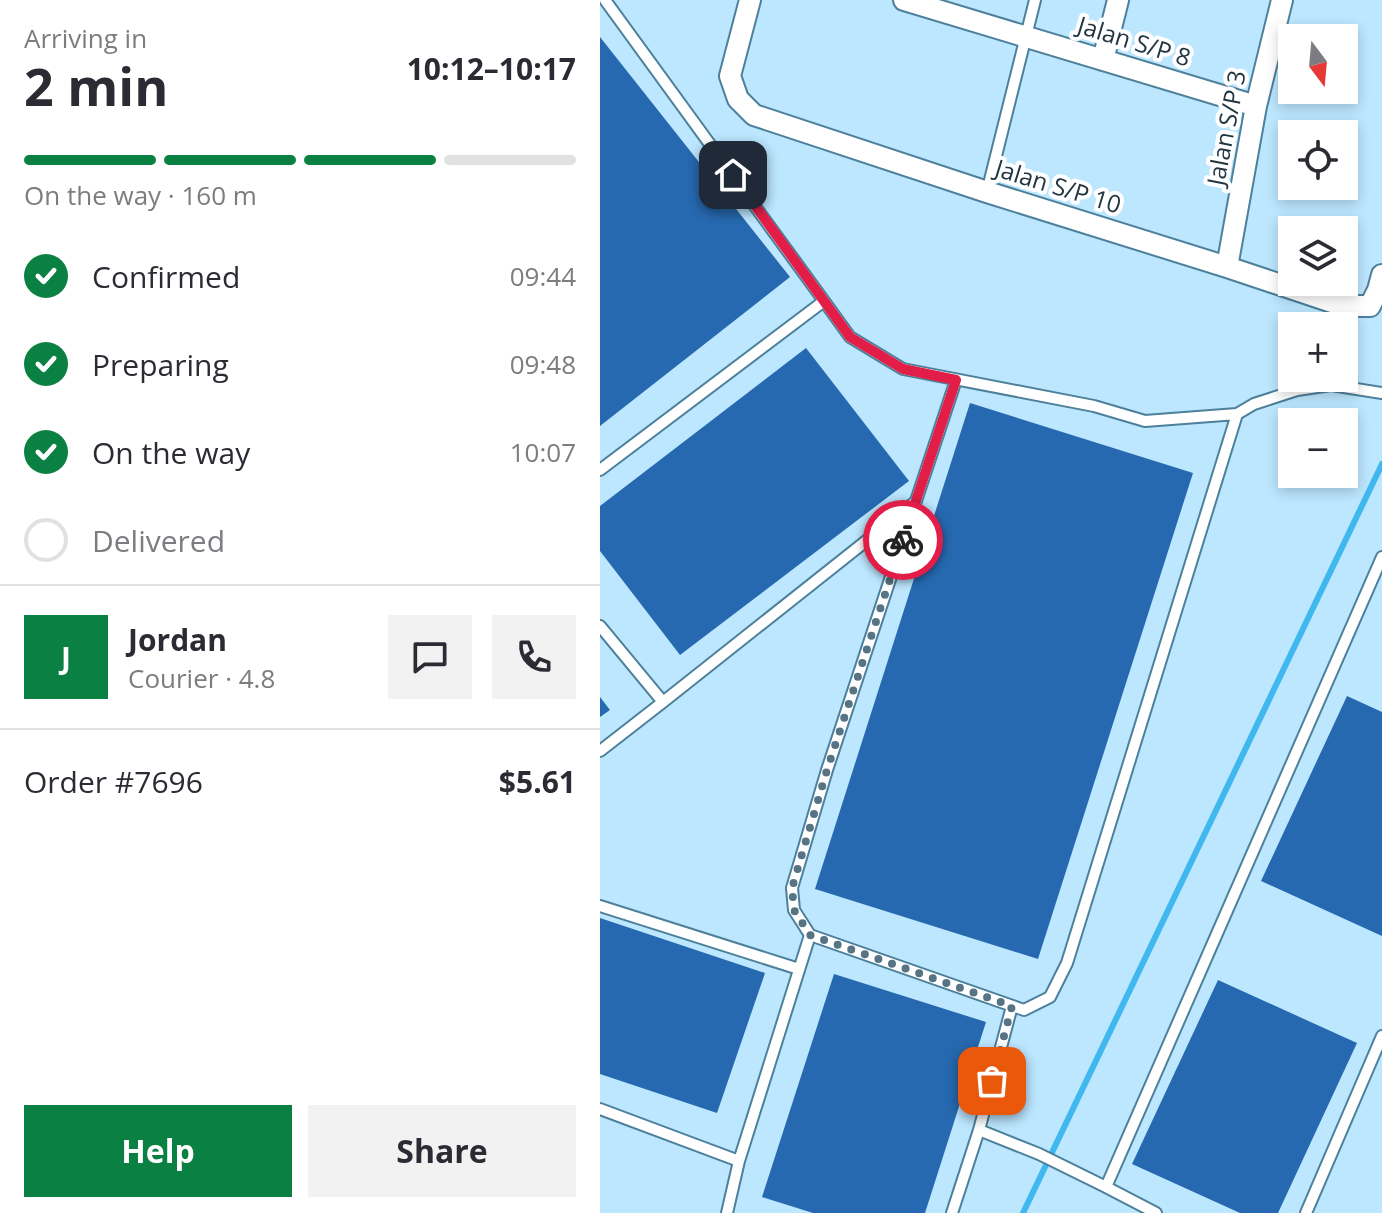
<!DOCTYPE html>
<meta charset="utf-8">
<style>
:root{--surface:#fff;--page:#f2f2f3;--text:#2b2b33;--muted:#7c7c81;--line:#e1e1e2;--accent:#0b8043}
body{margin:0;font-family:"Open Sans",sans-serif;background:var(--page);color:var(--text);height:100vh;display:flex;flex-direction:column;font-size:30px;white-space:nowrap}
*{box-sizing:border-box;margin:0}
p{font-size:26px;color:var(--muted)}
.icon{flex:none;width:44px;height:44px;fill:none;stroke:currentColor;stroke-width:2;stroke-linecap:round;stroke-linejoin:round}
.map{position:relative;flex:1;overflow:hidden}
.details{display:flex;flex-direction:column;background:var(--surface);width:600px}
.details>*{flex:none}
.needle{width:52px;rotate:164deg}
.fabs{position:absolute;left:678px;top:24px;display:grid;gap:16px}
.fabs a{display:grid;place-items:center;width:80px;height:80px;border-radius:0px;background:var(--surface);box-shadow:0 4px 12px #0003;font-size:40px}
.pin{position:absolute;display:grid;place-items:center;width:68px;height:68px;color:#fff;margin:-34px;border-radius:16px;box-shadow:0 4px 12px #0006}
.courier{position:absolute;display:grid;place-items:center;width:80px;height:80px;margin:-40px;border:6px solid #e11d48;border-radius:50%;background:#fff;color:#222;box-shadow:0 2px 10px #0007}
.summary em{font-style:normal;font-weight:700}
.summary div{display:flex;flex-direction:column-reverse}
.summary{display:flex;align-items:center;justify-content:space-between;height:136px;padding:0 24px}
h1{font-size:52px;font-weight:700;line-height:60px}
.bar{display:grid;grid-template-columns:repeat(4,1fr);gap:12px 8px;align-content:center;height:96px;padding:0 24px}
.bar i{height:10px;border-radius:6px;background:var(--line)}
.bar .current{background:var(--accent)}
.bar p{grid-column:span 4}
.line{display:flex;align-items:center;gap:20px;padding:0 24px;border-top:2px solid var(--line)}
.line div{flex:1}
.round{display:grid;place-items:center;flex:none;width:84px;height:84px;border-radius:0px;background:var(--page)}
ol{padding:0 24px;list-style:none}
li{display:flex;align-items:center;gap:24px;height:88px}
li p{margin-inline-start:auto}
li .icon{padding:8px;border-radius:50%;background:var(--accent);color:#fff;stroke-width:4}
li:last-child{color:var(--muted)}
li i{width:44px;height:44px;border:4px solid var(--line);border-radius:50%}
.cta{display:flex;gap:16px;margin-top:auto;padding:16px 24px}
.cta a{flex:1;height:92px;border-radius:0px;background:var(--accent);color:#fff;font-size:32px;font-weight:700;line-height:92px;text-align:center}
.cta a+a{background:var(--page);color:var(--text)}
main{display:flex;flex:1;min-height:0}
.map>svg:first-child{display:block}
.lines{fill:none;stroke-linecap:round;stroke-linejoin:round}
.stream{stroke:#40b7ee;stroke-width:6}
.building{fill:#2669b0}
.lane-casing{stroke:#4d809b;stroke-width:14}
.street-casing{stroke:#4d809b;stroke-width:24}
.lane{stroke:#fff;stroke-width:10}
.street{stroke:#fff;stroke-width:20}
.done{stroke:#577484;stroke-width:8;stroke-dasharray:0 14.4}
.route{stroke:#e11d48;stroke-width:10}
.labels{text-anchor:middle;stroke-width:8;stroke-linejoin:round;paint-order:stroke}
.street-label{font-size:24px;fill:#213642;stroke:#fff}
</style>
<main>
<section class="details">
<div class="summary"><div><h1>2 min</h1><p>Arriving in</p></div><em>10:12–10:17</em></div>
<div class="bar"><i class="current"></i><i class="current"></i><i class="current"></i><i></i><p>On the way · 160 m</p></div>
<ol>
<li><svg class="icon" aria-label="check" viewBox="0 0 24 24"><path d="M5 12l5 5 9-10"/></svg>Confirmed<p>09:44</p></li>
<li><svg class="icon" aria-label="check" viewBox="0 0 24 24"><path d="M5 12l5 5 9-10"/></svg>Preparing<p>09:48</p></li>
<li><svg class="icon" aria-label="check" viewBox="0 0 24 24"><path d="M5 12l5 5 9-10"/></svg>On the way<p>10:07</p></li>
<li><i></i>Delivered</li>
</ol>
<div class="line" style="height:144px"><b class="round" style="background:var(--accent);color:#fff">J</b><div><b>Jordan</b><p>Courier · 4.8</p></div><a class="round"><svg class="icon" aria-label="chat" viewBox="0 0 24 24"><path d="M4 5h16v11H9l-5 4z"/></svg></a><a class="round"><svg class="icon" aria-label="phone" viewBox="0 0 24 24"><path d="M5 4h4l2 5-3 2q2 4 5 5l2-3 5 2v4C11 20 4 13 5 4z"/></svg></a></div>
<div class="line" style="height:104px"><div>Order #7696</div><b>$5.61</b></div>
<div class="cta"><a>Help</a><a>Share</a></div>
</section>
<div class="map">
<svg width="782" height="1213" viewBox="0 0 782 1213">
<rect width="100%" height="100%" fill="#bce7ff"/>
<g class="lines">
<path class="stream" d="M423 1213 782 464"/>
</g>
<path class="building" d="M0 37 190 277 0 426Z
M206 348 309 481 80 655 0 551V506Z
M370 403 593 473 438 959 215 889Z
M747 696 782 712V936L661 881Z
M0 697 10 710 0 717Z
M0 918 165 973 117 1113 0 1074Z
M234 974 386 1022 325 1213H213L162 1197Z
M618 980 757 1043 678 1213H640L532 1164Z"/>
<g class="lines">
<defs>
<path id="lane" d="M5 0 224 301
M387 192 435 0
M0 470 224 301 250 337 303 369 494 406 545 421 637 414 654 404 697 390 731 385 782 393
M0 626 63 702 0 751
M63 702 314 503
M0 906 199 969
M210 935 424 1010 450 997 467 963 637 414
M0 1109 139 1161
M379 1130 412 1006
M127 1213 139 1161 210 935 194 910 192 888 227 770 356 380
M352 1213 379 1130 439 1154 506 1187
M556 1213 506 1187 782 557
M706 1213 782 1036"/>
<path id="street" d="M150 0 130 76 138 99 154 115 387 192 627 267 744 306H770L778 290 782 275
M304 0 656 106
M503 60 518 0
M627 267 656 106 682 0"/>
</defs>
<use href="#lane" class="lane-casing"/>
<use href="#street" class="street-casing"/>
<use href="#lane" class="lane"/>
<use href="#street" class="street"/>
</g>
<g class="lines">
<path class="done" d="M303 540 227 770 192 888 194 910 210 935 412 1006 392 1081"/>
<path class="route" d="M133 175 250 337 303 369 356 380 303 540"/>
</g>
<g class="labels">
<g class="street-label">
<text transform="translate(534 42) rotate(17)" y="8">Jalan S/P 8</text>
<text transform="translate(627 128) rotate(-79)" y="8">Jalan S/P 3</text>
<text transform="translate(458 187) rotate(17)" y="8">Jalan S/P 10</text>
</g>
</g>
</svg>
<div class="fabs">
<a><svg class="needle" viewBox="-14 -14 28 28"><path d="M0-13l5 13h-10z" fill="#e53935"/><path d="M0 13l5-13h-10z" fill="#7c7c81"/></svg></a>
<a><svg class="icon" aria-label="locate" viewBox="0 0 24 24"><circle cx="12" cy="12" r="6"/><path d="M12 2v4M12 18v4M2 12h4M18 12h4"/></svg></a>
<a><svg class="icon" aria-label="layers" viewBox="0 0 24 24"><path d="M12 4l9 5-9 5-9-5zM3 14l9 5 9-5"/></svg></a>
<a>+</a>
<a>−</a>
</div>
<div class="pin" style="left:392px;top:1081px;background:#ea580c"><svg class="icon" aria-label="bag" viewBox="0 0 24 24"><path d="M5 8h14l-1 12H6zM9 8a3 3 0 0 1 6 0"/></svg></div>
<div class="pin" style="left:133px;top:175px;background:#1f2937"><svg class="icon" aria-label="home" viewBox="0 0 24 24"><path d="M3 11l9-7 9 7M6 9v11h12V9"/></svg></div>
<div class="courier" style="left:303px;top:540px"><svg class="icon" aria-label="bike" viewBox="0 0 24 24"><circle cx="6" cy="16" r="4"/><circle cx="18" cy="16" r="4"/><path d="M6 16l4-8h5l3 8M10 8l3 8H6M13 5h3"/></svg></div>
</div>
</main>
